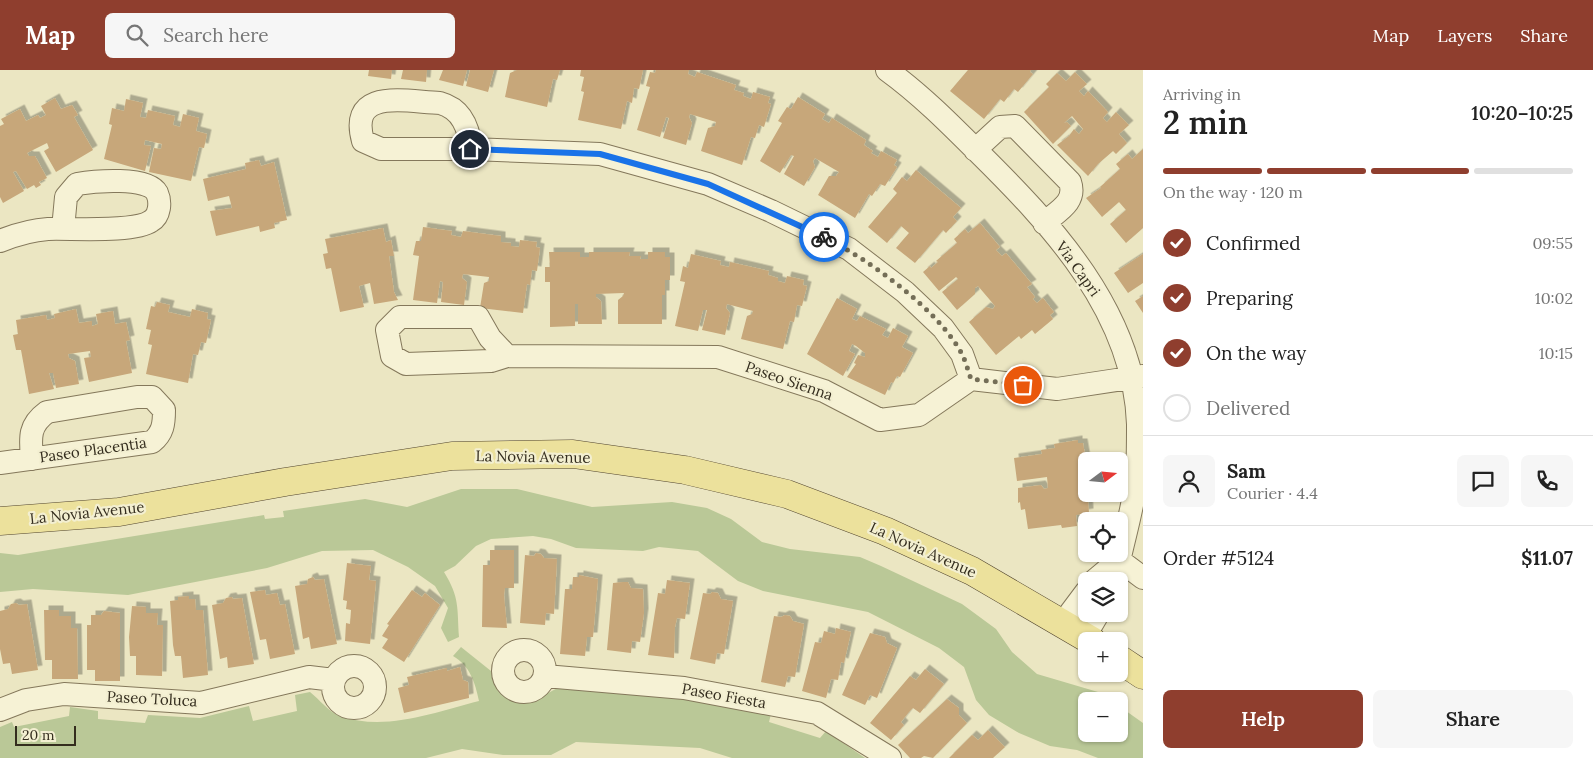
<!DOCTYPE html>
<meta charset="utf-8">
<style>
:root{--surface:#fff;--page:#f6f6f6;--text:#222;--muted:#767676;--line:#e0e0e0;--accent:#8f3e2e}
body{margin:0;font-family:Lora,serif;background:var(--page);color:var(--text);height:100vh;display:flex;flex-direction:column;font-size:19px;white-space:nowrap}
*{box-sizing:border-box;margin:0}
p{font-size:16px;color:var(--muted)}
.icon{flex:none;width:28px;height:28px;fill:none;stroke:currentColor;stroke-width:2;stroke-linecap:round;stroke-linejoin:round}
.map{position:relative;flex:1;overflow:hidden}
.side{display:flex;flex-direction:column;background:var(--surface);width:450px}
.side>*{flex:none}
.needle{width:32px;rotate:74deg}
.buttons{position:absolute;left:1078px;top:382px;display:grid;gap:10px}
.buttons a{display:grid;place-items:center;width:50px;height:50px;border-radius:8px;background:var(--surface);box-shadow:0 1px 4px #0004;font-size:25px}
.scale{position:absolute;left:15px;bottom:12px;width:61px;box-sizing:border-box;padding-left:5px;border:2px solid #342d1e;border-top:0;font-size:14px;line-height:18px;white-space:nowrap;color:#342d1e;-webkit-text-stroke:4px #f3efd1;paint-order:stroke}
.pin{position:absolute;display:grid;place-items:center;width:42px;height:42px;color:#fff;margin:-21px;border:2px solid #fff;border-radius:50%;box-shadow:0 1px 5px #0007}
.courier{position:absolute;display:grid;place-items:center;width:50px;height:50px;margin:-25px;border:4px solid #1a73e8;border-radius:50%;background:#fff;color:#222;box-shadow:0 1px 6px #0007}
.overview em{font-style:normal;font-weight:600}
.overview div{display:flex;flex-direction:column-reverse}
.overview{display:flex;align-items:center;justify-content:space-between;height:85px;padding:0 20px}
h1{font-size:32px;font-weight:600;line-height:38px}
.bar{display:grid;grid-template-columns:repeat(4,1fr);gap:8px 5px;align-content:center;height:60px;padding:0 20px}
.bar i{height:6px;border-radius:4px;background:var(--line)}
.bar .on{background:var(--accent)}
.bar p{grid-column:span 4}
.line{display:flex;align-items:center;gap:12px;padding:0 20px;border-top:1px solid var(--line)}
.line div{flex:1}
.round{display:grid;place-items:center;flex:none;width:52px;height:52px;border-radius:8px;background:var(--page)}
ol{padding:0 20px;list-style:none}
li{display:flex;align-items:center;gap:15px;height:55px}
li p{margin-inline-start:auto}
li .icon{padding:5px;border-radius:50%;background:var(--accent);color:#fff;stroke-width:4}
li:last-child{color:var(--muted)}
li i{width:28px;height:28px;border:2px solid var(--line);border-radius:50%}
.action{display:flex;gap:10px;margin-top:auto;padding:10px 20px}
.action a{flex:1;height:58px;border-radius:8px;background:var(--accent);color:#fff;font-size:20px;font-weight:600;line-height:58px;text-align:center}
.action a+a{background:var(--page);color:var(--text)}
header{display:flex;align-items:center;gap:30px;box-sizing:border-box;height:70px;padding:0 25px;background:var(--accent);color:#fff}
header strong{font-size:24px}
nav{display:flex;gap:28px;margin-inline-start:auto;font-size:18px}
.search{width:350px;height:45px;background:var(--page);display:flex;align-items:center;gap:12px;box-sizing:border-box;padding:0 18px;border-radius:8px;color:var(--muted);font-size:19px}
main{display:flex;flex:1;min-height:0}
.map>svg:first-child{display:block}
.grass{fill:#bac897}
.building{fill:#c7a77a;filter:url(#shadow)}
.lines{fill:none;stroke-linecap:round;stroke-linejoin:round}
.minor-casing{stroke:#84785b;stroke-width:24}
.major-casing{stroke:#52452f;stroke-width:29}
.minor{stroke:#f6f2d5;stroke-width:22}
.major{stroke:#ece19c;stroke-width:28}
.done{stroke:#746e57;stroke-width:5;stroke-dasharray:0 9}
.route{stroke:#1a73e8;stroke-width:6}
.labels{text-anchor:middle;stroke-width:4.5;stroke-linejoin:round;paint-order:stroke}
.street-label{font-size:15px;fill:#342d1e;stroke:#f3efd1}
</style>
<header>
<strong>Map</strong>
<div class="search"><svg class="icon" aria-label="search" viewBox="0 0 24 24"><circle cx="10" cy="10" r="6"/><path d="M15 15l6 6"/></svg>Search here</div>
<nav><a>Map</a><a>Layers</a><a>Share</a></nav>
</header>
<main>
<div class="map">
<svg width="1143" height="688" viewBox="0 0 1143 688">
<defs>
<filter id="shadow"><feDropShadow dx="4.5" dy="-4.5" stdDeviation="0" flood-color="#0004"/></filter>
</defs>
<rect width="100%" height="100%" fill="#ebe6c2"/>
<path class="grass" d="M461 419H517L592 437 672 432 707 438 731 449 762 472 790 479 860 487 881 496 962 534 996 559 1012 582 1037 604 1098 622 1097 626 1103 630 1105 627 1111 631H1086V664H1119V636L1143 653V688H1098L1077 680 1050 676 1019 663 989 645 976 630 964 597 939 578 868 542 763 521 738 511 698 481 659 477 643 481 576 478 551 469 533 466 491 469 476 476 455 496 444 502C460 528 457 538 459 567L448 572 441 558 448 538 435 516 408 497 373 480 322 481 267 498 128 525 33 519 0 522V483L18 485 264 445 265 449 284 447 283 441 365 429 407 437Z
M461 577 491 601 498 620 521 632 537 629 563 615 682 627 771 644 769 652 820 668 826 661 865 688H732L700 678 576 672 551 685H503L462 679 426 688H0V657L12 652 14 657 69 646 70 637 98 641V649L145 653 148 645 200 648 249 636 253 651 297 641 295 625 310 622C319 629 330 643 340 646 385 662 435 642 479 631 475 612 470 596 453 586Z"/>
<path class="building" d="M369 0H392L391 9 368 6Z
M403 0H427L426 12 401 9Z
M443 0H467L463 16 439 10Z
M470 0H494L488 22 466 16Z
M517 0H560L557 10 553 9 547 37 505 27 510 3Z
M581 0H643L639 19 634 18 632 33 627 31 621 59 578 50 584 22 581 21 584 7 580 6Z
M656 0H689L688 4 695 7 697 2 736 15 734 20 744 23 743 26 751 29 753 22 770 27 768 33 771 34 764 57 759 55 755 68 751 67 742 95 701 81 708 58 715 56 716 52 690 44 689 47 692 53 686 75 663 68 669 48 666 47 660 67 637 60 650 17 646 16 650 2 655 3Z
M968 0H1031L1030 2 1033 4 1018 22 1014 19 1004 32 1000 29 984 49 950 21Z
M1075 2 1087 14 1079 21 1084 26 1088 21 1108 42 1103 48 1107 52 1116 42 1129 55 1119 64 1127 73 1116 84 1113 81 1098 94 1088 106 1057 75 1069 66 1074 59 1079 64 1083 59 1072 46 1064 53 1067 52 1071 56 1053 74 1024 42 1049 17 1046 14 1057 3 1066 11Z
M798 27 825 44 822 49 829 53 832 48 866 70 864 75 873 81 871 83 878 87 881 81 897 90 894 95 897 97 885 116 880 114 872 126 869 124 855 148 818 125 829 106H836L839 102 815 88 813 91 815 97 804 116 784 104 794 86 791 85 780 103 760 91 782 53 778 51 787 37 791 39Z
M55 28 61 39 72 35 78 45 74 47 93 80 56 102 44 81 49 78 47 73 27 83 29 86H35L47 108 39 112 41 115 36 118 34 115 27 119 16 101 13 102 24 121 3 133 0 127V56L4 54 1 49 20 39 26 51 38 45 40 48 46 45 41 36Z
M126 29 143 33 140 47 146 48 148 40 175 46 173 55 180 57 183 44 199 48 196 61 207 64 204 78 199 77 191 111 149 102 154 78 161 79 162 74 145 70 144 75 151 76 145 101 104 89 112 55 109 54 112 38 124 41Z
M1143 79V158L1126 173 1110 154 1126 140 1119 132 1102 147 1086 128 1101 118 1100 117 1120 99 1116 94 1128 84 1132 89Z
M259 90 261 96 274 92 287 150 274 153 275 158 260 162 259 156 216 166 210 141 232 138 229 126 208 131 203 109 246 99 245 93Z
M916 100 961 138 953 147 957 151 946 163 943 160 915 193 896 178 909 163 901 156 887 173 868 157 897 123 893 119 902 107 907 111Z
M980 153 1000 177 996 180 1002 186 1006 183 1032 214 1027 217 1035 227 1033 229 1037 233 1043 228 1054 242 1050 245 1053 249 1035 264 1032 260 1021 269 1019 266 996 285 969 252 986 237 993 239 995 236 978 216 975 218V224L957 240 942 222 958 209 956 207 939 221 923 202 930 196 931 198 938 192 936 191 957 173 954 169 965 159 968 163Z
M423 157 452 161 451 165 461 167 463 161 501 166V172L511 173V176L519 177 520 170 537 172 536 177 540 178 537 201 532 200 530 215 527 214 523 243 480 238 484 213 489 211V207L463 204 462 208 467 212 464 235 441 232 443 212 440 211 437 233 413 230 419 186 413 185 416 171H421Z
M383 158 386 172 391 170 394 186H389L394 222 398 230 374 234 370 213 359 216 364 237 340 242 331 198 326 199 323 184 328 183 325 169Z
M549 182H580V187H589V182H630L629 186H641L640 189H648V182H665V187H670V210H665V225H662V254H618V230L623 226 624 223 596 224V227L601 231 602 254H578V234H575V256L550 257V212H545V197H550Z
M691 184 721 191 720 195 729 197 730 192 769 201 768 205 778 208V211L785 213 787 206 804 210 803 215 807 216 802 236 797 235 794 252 790 251 783 279 741 269 747 246 752 244 753 241 727 234 726 238 730 243 725 265 702 260 707 240H703L698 261 675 256 685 212 680 211 683 196 688 198Z
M1143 184V213L1128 223 1114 203Z
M1143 226V243L1135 231Z
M837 228 857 239 852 249 857 251 860 246 886 259 882 265 888 268 893 258 908 266 902 277 913 283 900 307 897 306 893 313 891 312 885 325 847 307 856 294 854 293 858 285 865 287V283L856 276 852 274 849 281 855 284 843 306 807 284Z
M157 232 170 235 168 242 190 247 192 239 208 243 207 249 211 250 206 273 201 272 198 285 193 284 188 313 146 304 152 275 148 274 151 260 146 259 151 236 155 237Z
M76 239 79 253 92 251V256L98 254 96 244 113 241 115 254 126 252 130 270 126 271 132 303 89 312 84 288 91 287 90 281 68 284 69 288 75 291 79 314 56 318 53 303H49L54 319 29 324 21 280H16L13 265 18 264 16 250 46 245 47 250 55 248 54 244Z
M1078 370V373H1083L1086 390 1079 391 1080 399 1086 398 1089 443 1076 445 1077 456 1062 458 1061 455 1028 459 1025 439 1021 440 1020 432 1018 433V418L1041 415 1044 419 1048 418 1047 407 1017 411 1014 388 1042 384 1041 380 1055 378 1054 374Z
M490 480H514V518H505L504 525 507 558 482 557 483 495H490Z
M536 483 541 484 544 488 557 489 554 544 546 543 545 555 520 553 525 485 534 486Z
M347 493 371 496 369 510 376 511 370 574 345 571 346 553 350 554 351 540 346 539 347 531 343 530Z
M579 505 598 509 593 567H587L585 586 560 584 565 519H572L573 507H579Z
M313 507 315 510 324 509 337 574 311 579 309 567 303 569 295 516 307 514 308 509Z
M667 510 690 513 685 549 677 548 675 557 674 588 648 585 658 523 665 524Z
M623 512H628L631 518 643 519 644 543 640 572 632 571 631 583 607 580 613 513Z
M265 520 266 525 277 523 280 535 285 534 295 584 270 589 266 569 260 570 250 522Z
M412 520 422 527 425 523 440 535 404 592 382 578 388 569 382 566 389 555 387 554Z
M712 522 718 523 721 529 733 531 724 584 717 583 715 594 690 589 703 523 710 524Z
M189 526V529H195L196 540H203L208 605 183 608 181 586H175L173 575 170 531 178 530V527Z
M232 527 233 529 242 528 254 594 228 598 227 587 220 589 212 535 223 533 226 528Z
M16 533 19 535 27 534 38 600 12 604 10 593 3 594 0 579V541L8 539 11 534Z
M132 536 146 537V543H158L157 555H163L162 606 136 605V586H130L129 567Z
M44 540H59V546H71V558H77L78 609H52V590H45Z
M104 541 120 543V611H95V600H87V555H91V545H101Z
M785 545 790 546 793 551 804 554 795 607 788 606 785 617 761 612 774 546 781 547Z
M836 558 851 562 844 593 841 592 838 610 831 609 826 628 802 621 815 572 821 573 824 561 835 564Z
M870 563 885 567 887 573 897 578 877 628 870 625 865 635 842 625Z
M460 597 463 610 468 612 469 628 404 643 398 618 409 615 407 607 447 598V601Z
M925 599 944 614 920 643 913 638 909 642 901 652 904 655 891 670 870 653 910 606 916 610Z
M947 629 959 638V645L967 653 933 688 924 686 921 688H910L898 675Z
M988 660 1005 677 993 688H949L972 665 978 670Z"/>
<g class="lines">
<defs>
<path id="minor" d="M887 0C920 24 948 52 977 81 1052 155 1134 242 1138 354 1138 370 1138 388 1137 404 1134 438 1121 476 1115 511
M471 79C469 58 462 39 440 33 406 32 348 17 363 71L381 79H471L600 84 708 114 771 141 849 179 905 222 943 258 962 284 971 309
M975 80 1000 57 1015 56 1070 112C1077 132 1058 141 1044 153
M0 171C15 165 32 160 48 159 71 158 134 163 151 151 160 146 161 132 157 123 148 106 94 111 77 114L66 127 63 159
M507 286 490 268 478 247H400L387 260 392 286 406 294 491 291 507 286 718 287 824 321 880 350 919 345 971 309 1057 319 1143 306
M0 393 152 372C163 363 164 354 164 340L152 327H137L47 342C29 355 30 367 32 389
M1119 490 1143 508
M1094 511 1119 490
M1062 554 1086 522
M1085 566 1098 544
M503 601a21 21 0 1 1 42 0a21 21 0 1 1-42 0Z
M333 617a21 21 0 1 1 42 0a21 21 0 1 1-42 0Z
M545 606 684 618 817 643 890 688
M0 640 26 630 64 624 201 633 309 607 334 610"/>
<path id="major" d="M0 451 119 442 285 412 452 386 573 384 685 400 787 424 885 461 972 501 1092 571
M1119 589 1143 605"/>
</defs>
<use href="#minor" class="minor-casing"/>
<use href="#major" class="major-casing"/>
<use href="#minor" class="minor"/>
<use href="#major" class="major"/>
</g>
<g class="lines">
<path class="done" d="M824 167C868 189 938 239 962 284 966 292 968 301 971 309L1023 315"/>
<path class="route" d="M470 79 600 84 708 114 824 167"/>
</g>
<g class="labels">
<g class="street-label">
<text transform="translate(1078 199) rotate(54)" y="5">Via Capri</text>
<text transform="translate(789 311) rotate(19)" y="5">Paseo Sienna</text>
<text transform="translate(93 380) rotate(-8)" y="5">Paseo Placentia</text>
<text transform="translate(533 387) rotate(1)" y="5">La Novia Avenue</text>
<text transform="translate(87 443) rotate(-6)" y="5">La Novia Avenue</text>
<text transform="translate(923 480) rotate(24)" y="5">La Novia Avenue</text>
<text transform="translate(724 626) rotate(10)" y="5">Paseo Fiesta</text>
<text transform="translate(152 629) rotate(3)" y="5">Paseo Toluca</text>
</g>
</g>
</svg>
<div class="buttons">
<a><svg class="needle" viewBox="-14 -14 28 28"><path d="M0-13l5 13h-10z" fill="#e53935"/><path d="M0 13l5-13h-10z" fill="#767676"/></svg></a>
<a><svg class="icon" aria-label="locate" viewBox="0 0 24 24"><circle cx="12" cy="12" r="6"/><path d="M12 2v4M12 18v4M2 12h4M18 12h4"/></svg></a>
<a><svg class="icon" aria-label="layers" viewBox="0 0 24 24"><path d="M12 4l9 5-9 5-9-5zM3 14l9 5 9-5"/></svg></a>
<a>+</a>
<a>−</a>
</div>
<div class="scale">20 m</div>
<div class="pin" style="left:1023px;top:315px;background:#ea580c"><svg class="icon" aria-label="bag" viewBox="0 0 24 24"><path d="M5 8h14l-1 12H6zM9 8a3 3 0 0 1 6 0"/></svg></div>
<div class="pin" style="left:470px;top:79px;background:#1f2937"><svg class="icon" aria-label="home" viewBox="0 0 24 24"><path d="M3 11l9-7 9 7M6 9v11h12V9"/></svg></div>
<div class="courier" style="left:824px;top:167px"><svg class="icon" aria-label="bike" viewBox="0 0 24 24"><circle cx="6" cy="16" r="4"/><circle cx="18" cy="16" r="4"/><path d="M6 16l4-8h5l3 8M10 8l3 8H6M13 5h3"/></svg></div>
</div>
<section class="side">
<div class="overview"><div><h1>2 min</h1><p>Arriving in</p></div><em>10:20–10:25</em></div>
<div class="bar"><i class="on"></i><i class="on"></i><i class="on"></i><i></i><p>On the way · 120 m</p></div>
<ol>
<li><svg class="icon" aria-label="check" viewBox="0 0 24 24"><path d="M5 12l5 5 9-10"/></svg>Confirmed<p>09:55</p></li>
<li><svg class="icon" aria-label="check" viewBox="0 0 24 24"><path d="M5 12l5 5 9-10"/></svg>Preparing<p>10:02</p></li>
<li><svg class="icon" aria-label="check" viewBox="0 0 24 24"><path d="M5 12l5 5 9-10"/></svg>On the way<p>10:15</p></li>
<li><i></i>Delivered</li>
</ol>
<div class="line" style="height:90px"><a class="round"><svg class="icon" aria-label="person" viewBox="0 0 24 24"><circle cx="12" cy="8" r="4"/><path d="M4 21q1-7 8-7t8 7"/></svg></a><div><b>Sam</b><p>Courier · 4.4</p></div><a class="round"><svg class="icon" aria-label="chat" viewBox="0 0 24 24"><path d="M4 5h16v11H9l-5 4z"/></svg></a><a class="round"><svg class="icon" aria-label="phone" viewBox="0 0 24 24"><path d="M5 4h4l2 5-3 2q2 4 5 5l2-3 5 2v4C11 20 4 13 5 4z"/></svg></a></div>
<div class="line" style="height:65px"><div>Order #5124</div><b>$11.07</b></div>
<div class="action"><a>Help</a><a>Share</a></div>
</section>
</main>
